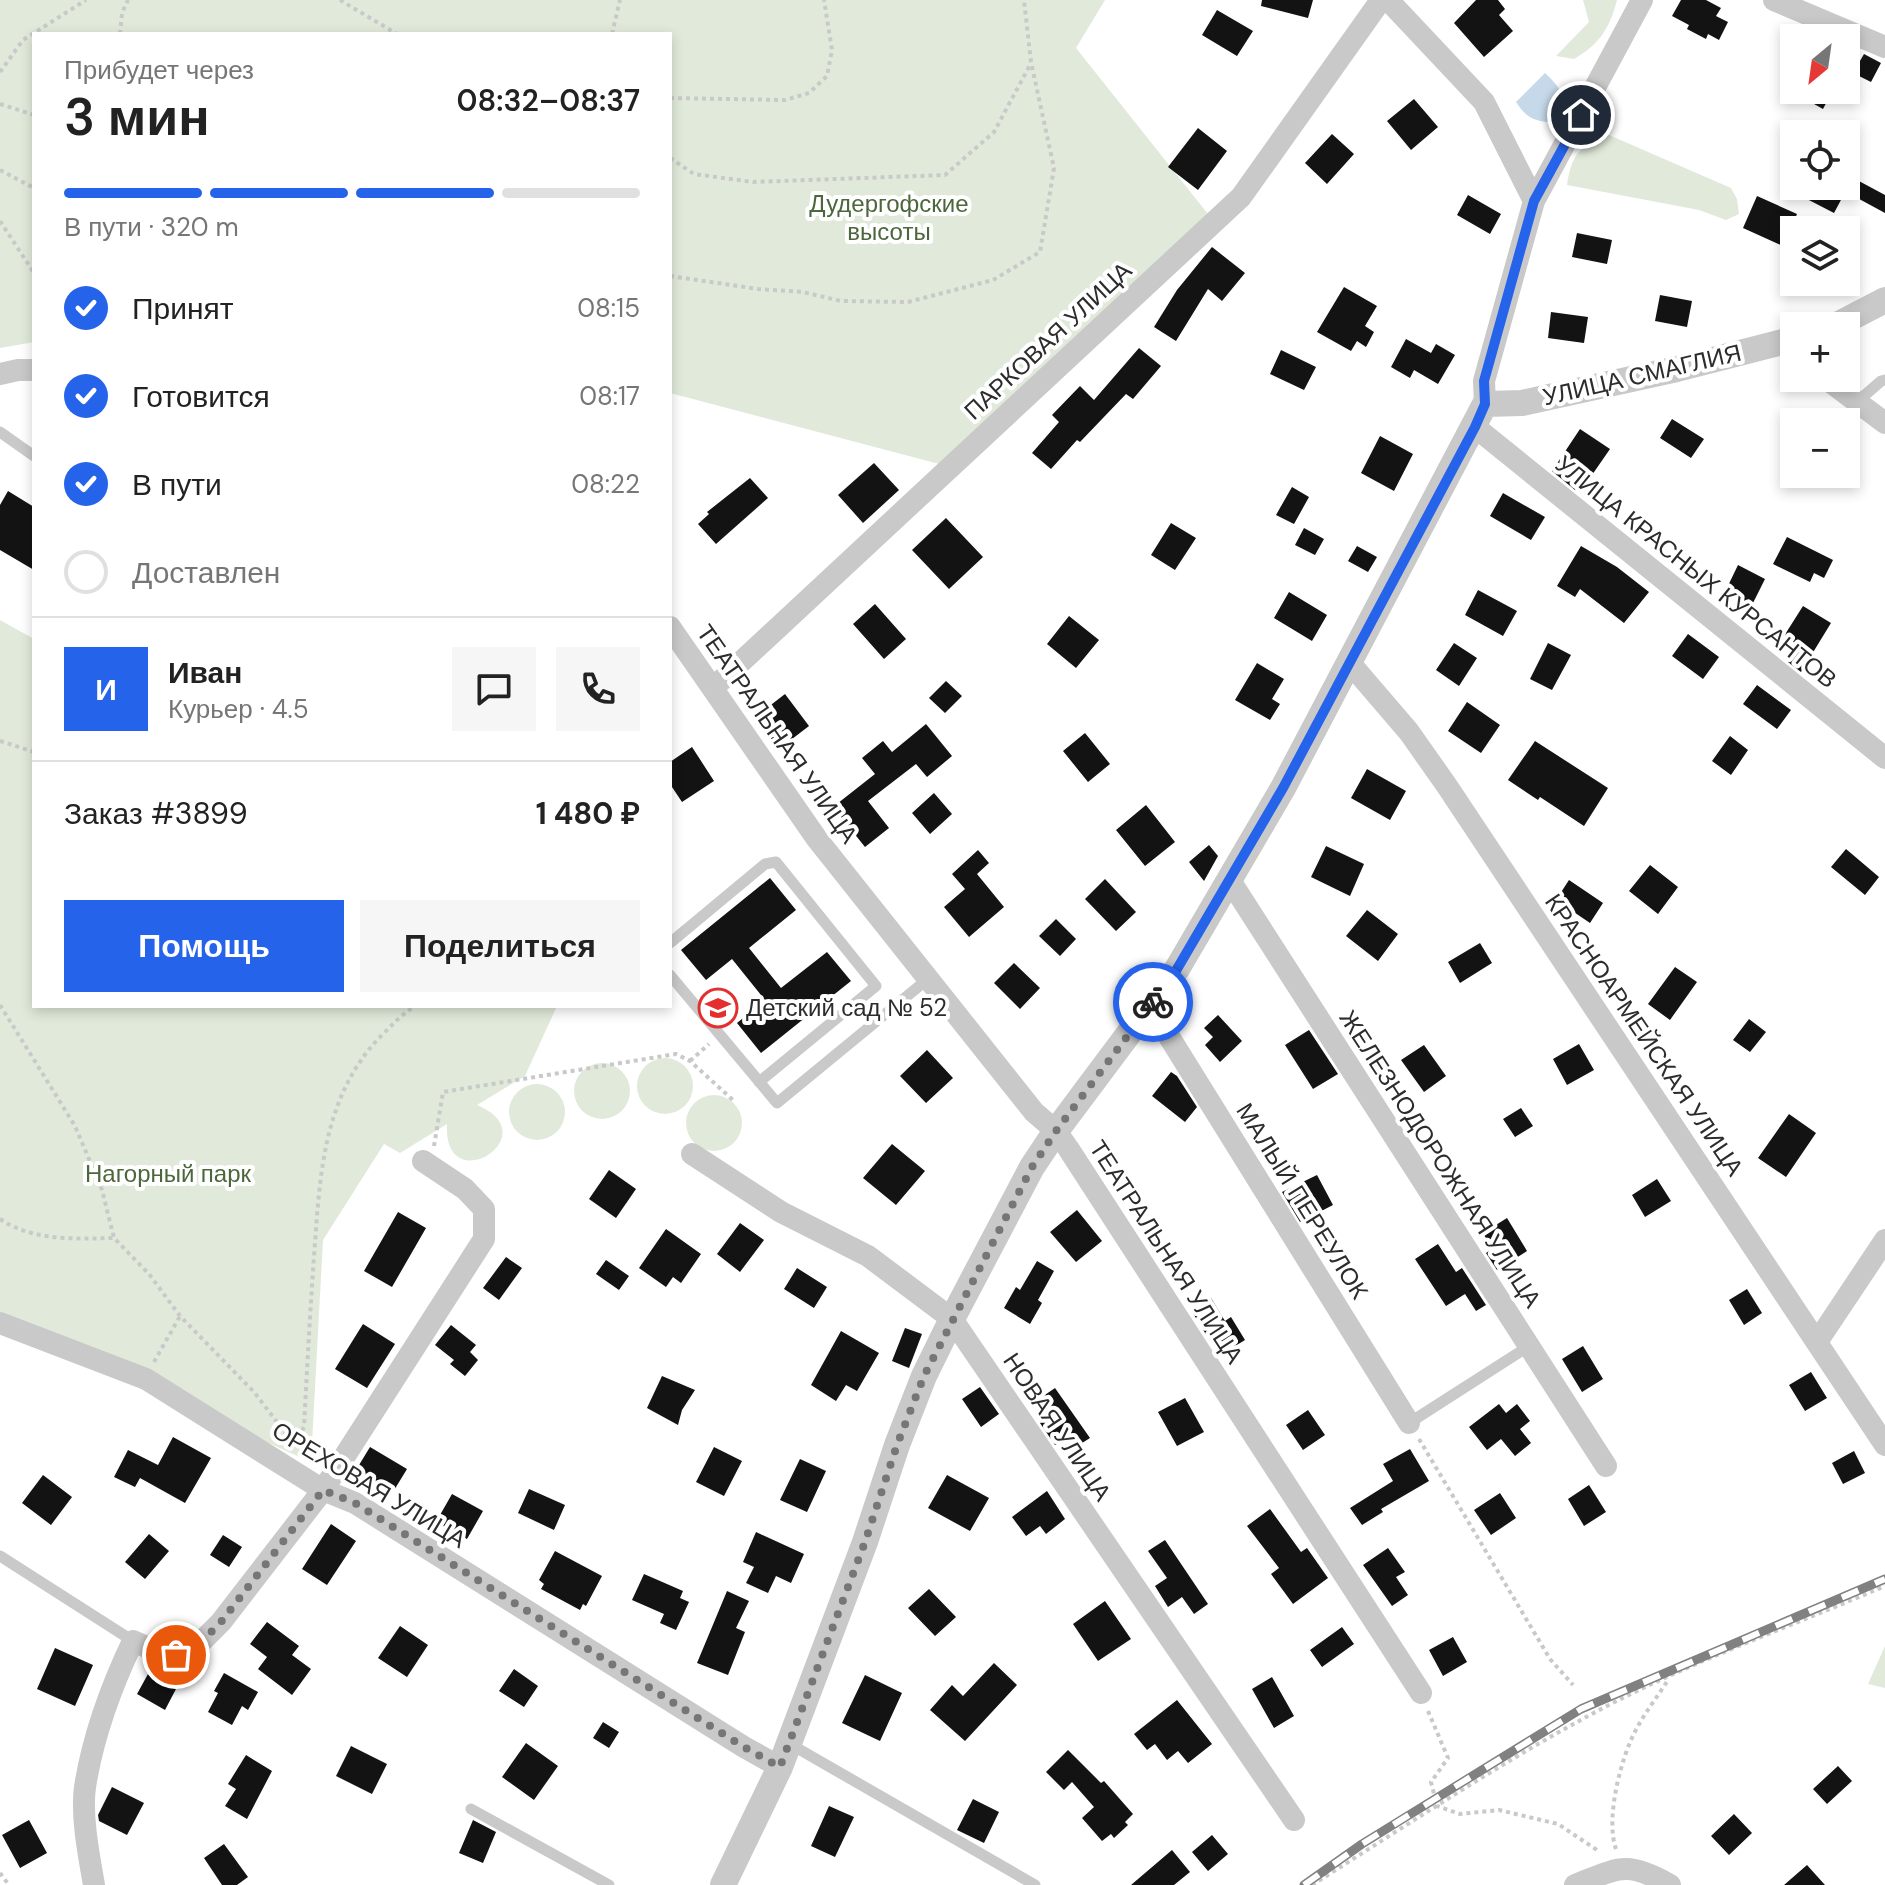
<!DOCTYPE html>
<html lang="ru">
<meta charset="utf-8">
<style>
:root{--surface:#fff;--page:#f6f6f6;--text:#222;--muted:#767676;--line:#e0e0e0;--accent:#2563eb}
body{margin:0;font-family:"DM Sans",sans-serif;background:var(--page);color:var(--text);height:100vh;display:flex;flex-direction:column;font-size:30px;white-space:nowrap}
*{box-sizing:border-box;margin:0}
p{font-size:26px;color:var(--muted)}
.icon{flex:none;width:44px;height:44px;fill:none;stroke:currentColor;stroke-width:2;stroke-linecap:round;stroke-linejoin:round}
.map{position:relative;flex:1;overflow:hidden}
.details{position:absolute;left:32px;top:32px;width:640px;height:976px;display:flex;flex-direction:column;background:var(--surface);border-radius:0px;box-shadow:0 4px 12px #0003}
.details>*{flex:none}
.needle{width:52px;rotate:209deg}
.buttons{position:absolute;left:1780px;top:24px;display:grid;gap:16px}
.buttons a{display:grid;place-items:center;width:80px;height:80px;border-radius:0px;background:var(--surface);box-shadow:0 4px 12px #0003;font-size:40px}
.pin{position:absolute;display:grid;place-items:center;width:68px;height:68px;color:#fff;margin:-34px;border:4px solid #fff;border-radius:50%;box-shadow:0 2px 8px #0007}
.courier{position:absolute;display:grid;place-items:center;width:80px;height:80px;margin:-40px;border:6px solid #2563eb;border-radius:50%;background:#fff;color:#222;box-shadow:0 2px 10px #0007}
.summary em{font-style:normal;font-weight:600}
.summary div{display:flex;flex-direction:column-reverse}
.summary{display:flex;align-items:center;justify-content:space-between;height:136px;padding:0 32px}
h1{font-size:52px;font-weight:600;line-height:60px}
.bar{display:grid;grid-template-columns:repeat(4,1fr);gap:12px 8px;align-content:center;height:96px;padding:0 32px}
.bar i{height:10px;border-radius:6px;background:var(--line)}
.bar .on{background:var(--accent)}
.bar p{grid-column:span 4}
.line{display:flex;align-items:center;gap:20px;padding:0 32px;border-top:2px solid var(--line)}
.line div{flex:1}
.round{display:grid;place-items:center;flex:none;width:84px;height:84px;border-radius:0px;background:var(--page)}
ol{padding:0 32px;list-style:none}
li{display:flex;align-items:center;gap:24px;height:88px}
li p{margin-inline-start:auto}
li .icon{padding:8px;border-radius:50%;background:var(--accent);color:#fff;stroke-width:4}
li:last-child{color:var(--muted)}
li i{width:44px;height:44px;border:4px solid var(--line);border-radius:50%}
.action{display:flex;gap:16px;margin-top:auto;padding:16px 32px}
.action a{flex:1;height:92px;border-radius:0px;background:var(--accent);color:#fff;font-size:32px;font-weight:600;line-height:92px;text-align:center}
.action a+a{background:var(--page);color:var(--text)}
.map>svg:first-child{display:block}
.green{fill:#e1eada}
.water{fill:#c6d9ea}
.building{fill:#131313}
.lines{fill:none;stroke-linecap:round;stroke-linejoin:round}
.path{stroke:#c9c9c9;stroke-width:4;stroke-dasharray:4 4;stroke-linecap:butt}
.service{stroke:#c9c9c9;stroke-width:11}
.minor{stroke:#c9c9c9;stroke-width:22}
.tertiary{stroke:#c9c9c9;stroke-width:26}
.rail-casing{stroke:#818181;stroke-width:9}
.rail{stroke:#fff;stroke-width:6;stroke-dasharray:18;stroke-linecap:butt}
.done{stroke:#767676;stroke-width:8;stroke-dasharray:0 14.4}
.route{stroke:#2563eb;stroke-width:10}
.labels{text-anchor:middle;stroke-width:8;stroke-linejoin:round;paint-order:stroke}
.park-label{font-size:24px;fill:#4c673b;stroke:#fff}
.street-label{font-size:24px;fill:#2c2c2c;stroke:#fff}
.poi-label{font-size:24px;fill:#2c2c2c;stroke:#fff;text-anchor:start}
</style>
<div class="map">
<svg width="1885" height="1885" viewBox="0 0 1885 1885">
<rect width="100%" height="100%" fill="#fff"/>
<path class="green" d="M0 0H1105L1076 48 1208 214 943 465 670 393V34H34V342L0 348Z
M1583 0H1617C1610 28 1599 45 1574 59L1556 56 1589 22Z
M1609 135 1731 188 1737 199 1739 214 1726 220 1699 210 1567 185C1572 153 1579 147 1609 135Z
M0 620 34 639V1006H557L525 1076 477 1105C550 1135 443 1202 447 1124L400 1153 384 1144 323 1240 311 1462 87 1362 0 1329Z
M637 1086a28 28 0 1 1 56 0a28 28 0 1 1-56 0Z
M574 1091a28 28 0 1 1 56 0a28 28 0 1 1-56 0Z
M509 1112a28 28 0 1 1 56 0a28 28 0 1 1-56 0Z
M686 1123a28 28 0 1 1 56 0a28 28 0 1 1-56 0Z
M1885 1646V1688L1868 1684Z"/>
<path class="water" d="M1545 73C1558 85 1567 96 1561 114L1547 122C1530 120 1525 115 1516 102Z"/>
<path class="building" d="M1262 0H1313L1308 18 1261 6Z
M1476 0H1498L1505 9 1499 15 1513 31 1484 57 1454 23Z
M1681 0H1706L1721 8 1716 16 1728 22 1719 40 1708 34 1706 39 1687 29 1689 25 1672 16Z
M1217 10 1253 31 1237 56 1202 35Z
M1864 54 1881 63 1871 82 1853 73Z
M1789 90H1833L1823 109Z
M1414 99 1438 127 1411 150 1387 121Z
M1198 128 1227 151 1198 190 1168 167Z
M1332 134 1354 154 1327 184 1305 163Z
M1857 180 1885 195V213L1850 194Z
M1811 186H1819L1842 198 1834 213 1805 198Z
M1468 195 1501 214 1490 234 1457 215Z
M1757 196 1797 214 1783 246 1743 228Z
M1577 233 1612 240 1607 264 1572 257Z
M1212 247 1245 273 1222 301 1208 289 1176 341 1154 327 1177 290Z
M1344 287 1377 306 1365 326 1374 332 1366 347 1357 341 1351 351 1317 332Z
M1660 295 1692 301 1687 327 1655 321Z
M1551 312 1588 317 1584 343 1548 338Z
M1406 339 1431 353 1436 344 1455 355 1438 384 1414 370 1410 378 1391 367Z
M1139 348 1161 366 1133 399 1126 394 1080 442 1077 440 1051 469 1032 453 1059 422 1052 415 1080 386 1094 400Z
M1281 350 1316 367 1304 390 1270 374Z
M1672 419 1704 439 1691 458 1660 438Z
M1580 429 1610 449 1592 475 1588 472 1575 490 1552 471Z
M1380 436 1413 454 1394 491 1361 473Z
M874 463 899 490 863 523 838 495Z
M750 478 768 498 716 544 698 524 709 514 707 512Z
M1292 487 1309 497 1294 524 1276 515Z
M8 491 34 507V570L0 550V505Z
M1503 493 1545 517 1531 540 1490 516Z
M946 518 983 557 949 589 912 550Z
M1171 523 1196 538 1175 570 1151 555Z
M1304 528 1324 539 1315 555 1295 545Z
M1787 537 1833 560 1824 578 1814 573 1810 582 1773 564Z
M1357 546 1377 557 1368 572 1348 561Z
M1581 546 1617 567 1649 592 1624 623 1580 589 1575 597 1557 586Z
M1738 565 1765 579 1751 607 1724 594Z
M1478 590 1517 611 1503 636 1465 615Z
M1289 592 1327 615 1312 641 1274 618Z
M875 604 906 639 884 659 853 624Z
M1803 606 1831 623 1801 672 1788 662 1798 645 1784 636Z
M1069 616 1099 640 1076 668 1047 644Z
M1688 634 1719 657 1703 679 1672 656Z
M1454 643 1477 658 1459 686 1436 670Z
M1548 643 1571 655 1552 690 1530 679Z
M1257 663 1284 679 1272 699 1280 704 1270 720 1235 700Z
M946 681 962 696 945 713 929 698Z
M1757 685 1791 710 1777 729 1743 704Z
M785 694 809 726 779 749 755 717Z
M1467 702 1500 725 1481 753 1448 731Z
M926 724 952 756 927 777 916 764 868 801 889 828 865 847 833 807 875 774 862 758 883 741 892 752Z
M1085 733 1110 764 1088 782 1063 751Z
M1730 736 1748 750 1731 775 1712 761Z
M1535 741 1608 788 1584 826 1540 797 1538 800 1508 780Z
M692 747 714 781 682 802 670 784V762Z
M1367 769 1406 791 1390 820 1351 798Z
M934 793 952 814 930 834 912 813Z
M1146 805 1175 842 1145 866 1116 830Z
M1209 845 1218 856 1204 881 1189 862Z
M1326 846 1364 864 1350 896 1311 877Z
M1846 849 1879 877 1865 895 1831 867Z
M978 850 989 863 977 874 1004 907 969 937 944 907 965 889 952 874Z
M1650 865 1678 887 1658 914 1629 891Z
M770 878 796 910 749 948 781 988 827 952 851 981 761 1053 737 1023 765 1000 732 959 706 980 681 950Z
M1105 879 1136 912 1116 931 1085 899Z
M1569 880 1603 903 1590 923 1556 900Z
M1367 910 1398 934 1378 961 1346 936Z
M1056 919 1076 939 1060 956 1039 936Z
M1480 943 1492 963 1460 983 1448 962Z
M1014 963 1040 988 1020 1009 994 983Z
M1675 967 1697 982 1670 1020 1648 1004Z
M1218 1015 1242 1041 1220 1062 1205 1045 1213 1037 1204 1028Z
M1749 1019 1766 1032 1750 1052 1733 1040Z
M1309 1030 1338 1074 1313 1089 1285 1045Z
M1579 1044 1594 1070 1567 1085 1553 1059Z
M1424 1045 1446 1076 1424 1092 1401 1060Z
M927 1050 953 1078 926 1103 900 1076Z
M1171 1072 1177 1076 1197 1107 1185 1122 1152 1096Z
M1521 1108 1533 1126 1515 1137 1503 1119Z
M1789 1114 1816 1133 1786 1177 1758 1158Z
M892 1144 925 1171 896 1205 863 1178Z
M609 1170 636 1189 616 1218 589 1199Z
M1317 1175 1333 1205 1300 1222 1282 1192Z
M1657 1179 1671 1201 1645 1217 1632 1195Z
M1077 1210 1102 1241 1076 1262 1050 1232Z
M398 1212 426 1228 392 1287 364 1271Z
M1507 1218 1527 1251 1497 1270 1486 1253 1492 1249 1483 1233Z
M740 1223 764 1240 740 1272 717 1254Z
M666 1229 701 1254 681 1283 673 1277 666 1287 639 1268Z
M1438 1244 1456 1272 1462 1268 1486 1305 1476 1311 1465 1294 1446 1306 1415 1259Z
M506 1257 522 1268 499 1300 483 1288Z
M606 1260 629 1276 619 1290 596 1274Z
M1037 1261 1054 1271 1038 1300 1042 1303 1030 1324 1004 1308 1016 1287 1020 1290Z
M797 1268 827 1287 814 1308 784 1289Z
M1747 1289 1762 1313 1744 1325 1729 1300Z
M1211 1298 1225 1321 1231 1317 1245 1340 1222 1354 1213 1339 1210 1341 1191 1310Z
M363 1324 395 1344 367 1388 335 1369Z
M451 1325 476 1345 470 1352 478 1360 465 1376 450 1364 454 1360 435 1345Z
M905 1328 922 1334 909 1368 892 1361Z
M841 1331 879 1353 857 1391 846 1385 836 1401 811 1385Z
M1583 1346 1603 1379 1582 1392 1562 1359Z
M1811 1372 1827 1398 1805 1411 1789 1385Z
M662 1376 695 1390 682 1410 678 1425 647 1408Z
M980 1387 999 1414 981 1427 962 1399Z
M1055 1388 1090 1438 1071 1450 1064 1440 1055 1445 1040 1423 1051 1416 1039 1399Z
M1185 1398 1204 1432 1177 1446 1158 1412Z
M1499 1404 1506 1413 1517 1404 1530 1421 1520 1429 1531 1443 1515 1456 1501 1439 1487 1450 1469 1427Z
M1308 1410 1325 1435 1303 1450 1286 1425Z
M173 1437 211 1458 185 1503 140 1478 135 1487 114 1477 128 1450 158 1465Z
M370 1447 407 1469 393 1492 356 1470Z
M714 1447 742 1461 724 1496 696 1482Z
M1410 1449 1429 1481 1381 1509 1383 1512 1362 1525 1350 1508 1393 1481 1383 1464Z
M1854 1451 1865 1473 1843 1484 1832 1463Z
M800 1459 826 1471 807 1512 780 1500Z
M43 1475 72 1497 51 1525 22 1503Z
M947 1475 989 1498 970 1531 928 1508Z
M1589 1485 1606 1512 1584 1526 1568 1499Z
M529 1489 565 1505 554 1530 518 1513Z
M1047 1491 1065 1519 1046 1534 1040 1526 1026 1536 1012 1517Z
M1500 1493 1516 1518 1491 1535 1474 1510Z
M452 1494 483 1511 467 1539 436 1522Z
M1270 1509 1301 1552 1307 1548 1328 1578 1293 1604 1271 1574 1279 1568 1247 1526Z
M331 1524 356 1541 327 1585 302 1569Z
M756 1532 804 1554 791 1583 776 1576 768 1593 746 1583 754 1567 743 1562Z
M149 1534 169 1551 145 1579 125 1562Z
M223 1535 242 1547 229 1567 210 1555Z
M1165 1540 1208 1604 1194 1614 1182 1597 1168 1607 1155 1586 1167 1578 1148 1551Z
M1388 1548 1405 1572 1396 1577 1408 1595 1392 1606 1363 1565Z
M555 1551 602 1576 586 1606 583 1604 580 1610 541 1589 544 1584 539 1580Z
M644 1574 683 1591 680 1598 689 1602 676 1630 660 1623 664 1614 632 1600Z
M929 1589 956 1617 935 1636 908 1608Z
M727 1591 749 1601 736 1628 745 1632 728 1675 697 1663Z
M1105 1601 1131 1639 1098 1661 1073 1624Z
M267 1622 299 1646 292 1655 311 1669 292 1695 258 1669 267 1657 250 1644Z
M400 1626 428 1645 407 1677 378 1658Z
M1342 1627 1354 1644 1322 1667 1310 1650Z
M1453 1637 1467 1662 1443 1676 1429 1650Z
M55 1648 93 1665 75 1706 37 1689Z
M994 1663 1017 1685 965 1741 930 1710 952 1685 963 1696Z
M514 1669 538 1686 524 1707 499 1691Z
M224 1673 258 1692 248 1710 242 1706 232 1725 208 1712 218 1693 214 1691Z
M148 1674 176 1689 165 1710 137 1694Z
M865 1675 902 1693 880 1741 842 1723Z
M1272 1677 1294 1716 1274 1728 1252 1689Z
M1177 1700 1212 1744 1188 1763 1178 1751 1167 1760 1155 1744 1147 1750 1134 1734Z
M603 1722 619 1732 609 1748 593 1738Z
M526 1743 558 1766 534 1800 502 1777Z
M351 1746 387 1764 372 1794 336 1776Z
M1068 1750 1101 1783 1104 1781 1133 1814 1125 1822 1128 1825 1114 1838 1111 1834 1102 1841 1082 1818 1094 1807 1072 1782 1064 1790 1046 1772Z
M246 1755 272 1771 247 1819 225 1806 236 1789 228 1784Z
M1838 1766 1852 1781 1827 1804 1813 1789Z
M112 1787 144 1803 127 1835 99 1821 98 1815Z
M973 1799 999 1812 984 1843 957 1830Z
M829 1806 854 1817 835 1857 811 1846Z
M1734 1814 1752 1833 1729 1855 1711 1836Z
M29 1820 47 1853 20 1868 2 1835Z
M473 1820 496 1832 483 1863 459 1853Z
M1212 1835 1228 1854 1208 1871 1192 1852Z
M224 1844 248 1877 237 1885H222L204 1858Z
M1172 1850 1190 1872 1174 1885H1131Z
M1807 1865 1825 1885H1784Z"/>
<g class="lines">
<path class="path" d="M340 0 397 34
M120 34 122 13 128 0
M612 34 620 0
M0 72 23 40 86 0
M670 98 785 100 809 93 827 76 832 50 824 0
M0 104 34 115
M670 158 694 174 753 182 945 175 994 132 1030 65
M0 170 34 188
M0 221 34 273
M670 276 758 289 803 292 841 301 908 302 993 280 1040 252 1054 168 1031 62 1024 0
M0 741 34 752
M0 1005 75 1126 102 1190 114 1238 149 1274 180 1316 254 1392 296 1447
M690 1061 709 1044
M434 1146 443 1092 676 1054 690 1061 734 1101
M0 1219C33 1241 74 1239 113 1238
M154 1362 180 1316
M1419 1439 1550 1659 1573 1685
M295 1445 304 1427C307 1370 310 1313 314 1256 320 1177 322 1099 379 1038 391 1026 401 1015 415 1006
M1428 1711 1448 1758 1431 1782 1437 1806 1460 1814 1499 1810 1558 1824 1600 1852
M1616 1849C1605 1819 1621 1756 1637 1728 1646 1711 1658 1696 1668 1680
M0 1873 9 1885
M1312 1885C1409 1824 1504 1760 1605 1707 1695 1660 1792 1626 1885 1586"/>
<path class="service" d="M1857 402 1881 381 1885 380
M0 432 34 456
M670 943 765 864 776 862 876 986 759 1082
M670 975 777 1103 929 978
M1409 1423 1529 1346
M0 1556 133 1641
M790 1744 1035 1885
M471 1809 609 1885"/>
<path class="minor" d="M1388 0 1484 102 1534 201
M1774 0 1885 47
M0 374 18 370H34
M1825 378 1885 423
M1485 404 1484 381 1534 201 1642 0
M1475 427 1885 758
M670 627 817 839 1034 1112 1056 1131 1068 1148 1421 1693
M1349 662 1409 732 1447 786 1885 1445
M713 688 1241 197 1381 0
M1229 879 1606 1466
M1150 1006 1409 1423
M692 1154 781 1212 868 1256 952 1319 1294 1820
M0 1323 146 1379 323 1490 355 1503 744 1747 780 1767
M1817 1342 1885 1240
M94 1885C89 1856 81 1816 85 1787 93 1736 111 1687 133 1641L151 1649 176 1655 201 1642 221 1622 323 1490 484 1239V1209L465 1189 423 1161
M1575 1885C1619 1868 1626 1860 1670 1885"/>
<path class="tertiary" d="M1835 326 1885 300
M723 1885 780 1767 865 1542 897 1445 924 1376 952 1319 1032 1167 1056 1131 1177 969 1283 788 1485 404 1522 403 1677 369 1794 339"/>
<defs>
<path id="rail" d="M1304 1885 1362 1844 1581 1709 1885 1579"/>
</defs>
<use href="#rail" class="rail-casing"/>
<use href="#rail" class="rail"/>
</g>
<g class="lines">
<path class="done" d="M176 1655 201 1642 221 1622 323 1490 355 1503 744 1747 780 1767 865 1542 897 1445 924 1376 1032 1167 1056 1131 1153 1002"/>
<path class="route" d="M1153 1002 1177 969 1283 788 1475 427 1485 404 1484 381 1534 201 1581 115"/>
</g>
<defs>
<symbol id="school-ring" viewBox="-11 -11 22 22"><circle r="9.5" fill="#fff" stroke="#e3302f" stroke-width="1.5"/><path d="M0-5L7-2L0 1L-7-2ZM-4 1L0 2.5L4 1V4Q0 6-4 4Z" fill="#e3302f"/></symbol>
</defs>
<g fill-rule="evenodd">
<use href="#school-ring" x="696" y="986" width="44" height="44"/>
</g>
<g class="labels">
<g class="park-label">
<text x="889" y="212">Дудергофские<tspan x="889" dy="28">высоты</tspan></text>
<text x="168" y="1182">Нагорный парк</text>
</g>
<g class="street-label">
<text transform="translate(1048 341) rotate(-43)" y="8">ПАРКОВАЯ УЛИЦА</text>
<text transform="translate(1642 375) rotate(-13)" y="8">УЛИЦА СМАГЛИЯ</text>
<text transform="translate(1696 572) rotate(39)" y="8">УЛИЦА КРАСНЫХ КУРСАНТОВ</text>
<text transform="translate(777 734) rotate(55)" y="8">ТЕАТРАЛЬНАЯ УЛИЦА</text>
<text transform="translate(1644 1035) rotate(56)" y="8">КРАСНОАРМЕЙСКАЯ УЛИЦА</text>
<text transform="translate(1440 1159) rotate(57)" y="8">ЖЕЛЕЗНОДОРОЖНАЯ УЛИЦА</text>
<text transform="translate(1302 1201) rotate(58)" y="8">МАЛЫЙ ПЕРЕУЛОК</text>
<text transform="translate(1166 1252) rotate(57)" y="8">ТЕАТРАЛЬНАЯ УЛИЦА</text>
<text transform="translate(1057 1427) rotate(56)" y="8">НОВАЯ УЛИЦА</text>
<text transform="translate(369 1485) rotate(31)" y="8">ОРЕХОВАЯ УЛИЦА</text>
</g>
<g class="poi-label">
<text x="746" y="1016">Детский сад № 52</text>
</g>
</g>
</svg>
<div class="buttons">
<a><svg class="needle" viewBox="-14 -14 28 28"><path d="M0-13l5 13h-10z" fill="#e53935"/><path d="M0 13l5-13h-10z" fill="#767676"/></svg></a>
<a><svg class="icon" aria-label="locate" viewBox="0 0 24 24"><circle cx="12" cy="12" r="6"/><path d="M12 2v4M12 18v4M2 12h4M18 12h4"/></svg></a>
<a><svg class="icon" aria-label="layers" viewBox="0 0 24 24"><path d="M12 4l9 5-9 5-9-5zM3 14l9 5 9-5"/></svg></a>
<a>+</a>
<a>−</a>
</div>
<div class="pin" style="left:176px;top:1655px;background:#ea580c"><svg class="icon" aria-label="bag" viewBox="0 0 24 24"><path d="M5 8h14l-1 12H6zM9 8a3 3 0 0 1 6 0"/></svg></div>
<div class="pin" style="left:1581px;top:115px;background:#1f2937"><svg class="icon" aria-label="home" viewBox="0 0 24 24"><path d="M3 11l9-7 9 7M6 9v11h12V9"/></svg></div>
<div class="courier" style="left:1153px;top:1002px"><svg class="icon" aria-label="bike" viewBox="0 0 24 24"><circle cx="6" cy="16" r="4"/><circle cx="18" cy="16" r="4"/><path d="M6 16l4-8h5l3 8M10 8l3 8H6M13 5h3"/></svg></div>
<section class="details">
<div class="summary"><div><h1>3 мин</h1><p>Прибудет через</p></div><em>08:32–08:37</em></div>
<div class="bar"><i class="on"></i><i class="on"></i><i class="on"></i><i></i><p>В пути · 320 m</p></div>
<ol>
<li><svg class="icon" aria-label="check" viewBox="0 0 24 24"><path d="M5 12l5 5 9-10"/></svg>Принят<p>08:15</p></li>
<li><svg class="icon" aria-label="check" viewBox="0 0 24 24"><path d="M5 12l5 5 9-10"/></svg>Готовится<p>08:17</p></li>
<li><svg class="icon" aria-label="check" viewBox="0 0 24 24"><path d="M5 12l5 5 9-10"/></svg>В пути<p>08:22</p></li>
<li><i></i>Доставлен</li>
</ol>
<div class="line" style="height:144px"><b class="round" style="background:var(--accent);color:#fff">И</b><div><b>Иван</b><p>Курьер · 4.5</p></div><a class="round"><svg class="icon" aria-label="chat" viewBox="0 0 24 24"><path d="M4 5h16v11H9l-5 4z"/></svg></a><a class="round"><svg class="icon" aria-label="phone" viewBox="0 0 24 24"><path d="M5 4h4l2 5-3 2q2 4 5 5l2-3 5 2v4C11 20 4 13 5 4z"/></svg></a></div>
<div class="line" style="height:104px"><div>Заказ #3899</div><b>1 480 ₽</b></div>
<div class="action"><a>Помощь</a><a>Поделиться</a></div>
</section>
</div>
